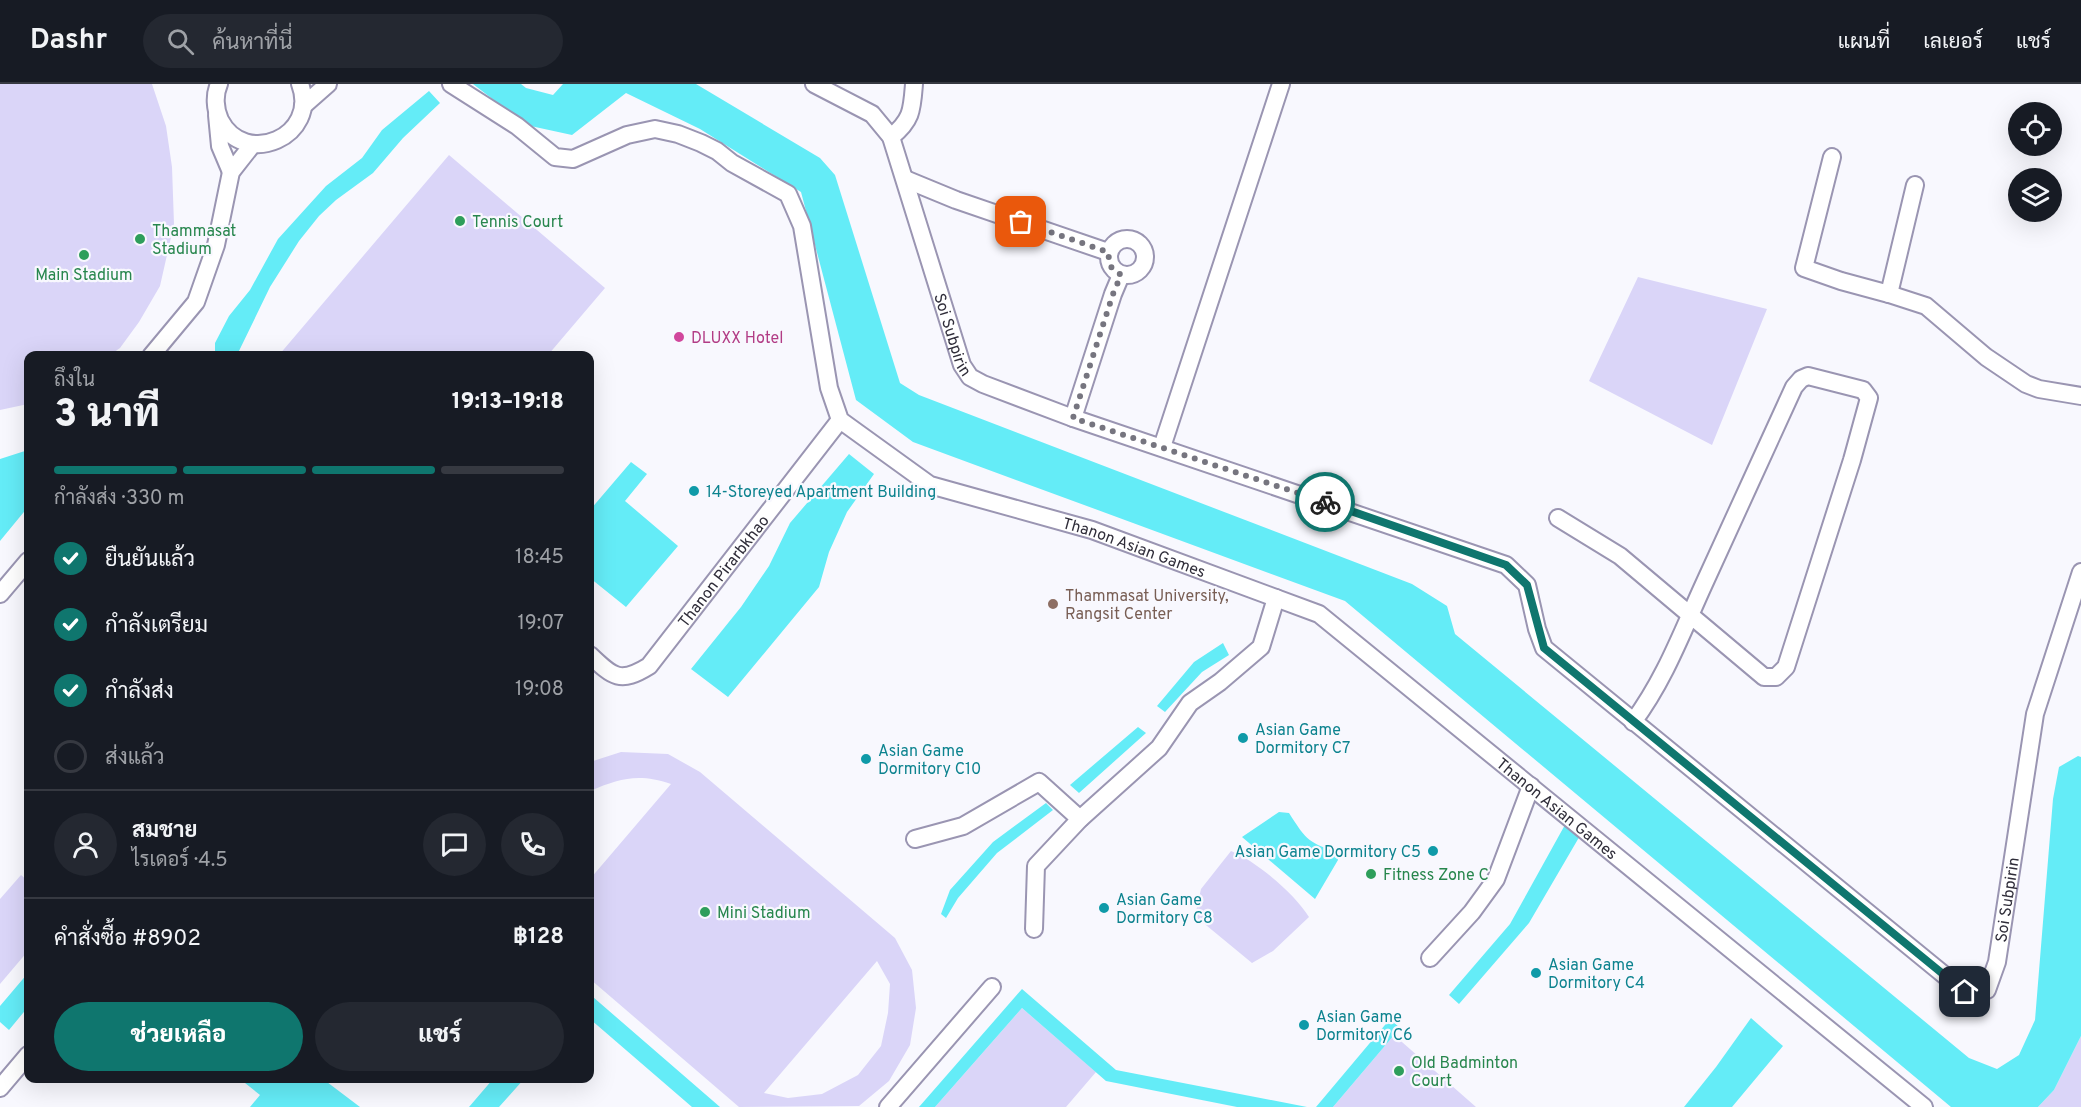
<!DOCTYPE html>
<html lang="th">
<meta charset="utf-8">
<style>
:root{--surface:#171b24;--page:#242831;--text:#f1f3f6;--muted:#9ea1a6;--line:#363941;--accent:#0f766e}
body{margin:0;font-family:Overpass,Sarabun,sans-serif;background:var(--page);color:var(--text);height:100vh;display:flex;flex-direction:column;font-size:22px;white-space:nowrap}
*{box-sizing:border-box;margin:0}
p{font-size:20px;color:var(--muted)}
.icon{flex:none;width:33px;height:33px;fill:none;stroke:currentColor;stroke-width:2;stroke-linecap:round;stroke-linejoin:round}
.map{position:relative;flex:1;overflow:hidden}
.sheet{position:absolute;left:24px;top:267px;width:570px;height:732px;display:flex;flex-direction:column;background:var(--surface);border-radius:12px;box-shadow:0 6px 24px #0002}
.sheet>*{flex:none}
.fabs{position:absolute;left:2008px;top:18px;display:grid;gap:12px}
.fabs a{display:grid;place-items:center;width:54px;height:54px;border-radius:50%;background:var(--surface);box-shadow:0 6px 24px #0002;font-size:30px}
.pin{position:absolute;display:grid;place-items:center;width:51px;height:51px;color:#fff;margin:-26px;border-radius:12px;box-shadow:0 3px 9px #0006}
.courier{position:absolute;display:grid;place-items:center;width:60px;height:60px;margin:-30px;border:4px solid #0f766e;border-radius:50%;background:#fff;color:#222;box-shadow:0 2px 8px #0007}
.head em{font-style:normal;font-weight:800}
.head div{display:flex;flex-direction:column-reverse}
.head{display:flex;align-items:center;justify-content:space-between;height:102px;padding:0 30px}
h1{font-size:39px;font-weight:800;line-height:45px}
.bar{display:grid;grid-template-columns:repeat(4,1fr);gap:9px 6px;align-content:center;height:72px;padding:0 30px}
.bar i{height:8px;border-radius:4px;background:var(--line)}
.bar .current{background:var(--accent)}
.bar p{grid-column:span 4}
.line{display:flex;align-items:center;gap:15px;padding:0 30px;border-top:2px solid var(--line)}
.line div{flex:1}
.round{display:grid;place-items:center;flex:none;width:63px;height:63px;border-radius:32px;background:var(--page)}
ol{padding:0 30px;list-style:none}
li{display:flex;align-items:center;gap:18px;height:66px}
li p{margin-inline-start:auto}
li .icon{padding:6px;border-radius:50%;background:var(--accent);color:#fff;stroke-width:4}
li:last-child{color:var(--muted)}
li i{width:33px;height:33px;border:3px solid var(--line);border-radius:50%}
.action{display:flex;gap:12px;margin-top:auto;padding:12px 30px}
.action a{flex:1;height:69px;border-radius:36px;background:var(--accent);color:#fff;font-size:24px;font-weight:800;line-height:69px;text-align:center}
.action a+a{background:var(--page);color:var(--text)}
header{display:flex;align-items:center;gap:36px;box-sizing:border-box;height:84px;padding:0 30px;background:var(--surface);border-bottom:2px solid var(--line)}
header strong{font-size:28px}
nav{display:flex;gap:33px;margin-inline-start:auto;font-size:21px}
.search{width:420px;height:54px;background:var(--page);display:flex;align-items:center;gap:15px;box-sizing:border-box;padding:0 21px;border-radius:33px;color:var(--muted);font-size:22px}
.map>svg:first-child{display:block}
.green{fill:#dad5f8;fill-rule:evenodd}
.water{fill:#64ecf7}
.lines{fill:none;stroke-linecap:round;stroke-linejoin:round}
.minor-casing{stroke:#9a95b2;stroke-width:20}
.minor{stroke:#fff;stroke-width:16}
.done{stroke:#76757f;stroke-width:6;stroke-dasharray:0 10.8}
.route{stroke:#0f766e;stroke-width:8}
.leisure-dot{fill:#2e9e5b;stroke:#f8f8fe;stroke-width:2}
.hotel-dot{fill:#d1479c;stroke:#f8f8fe;stroke-width:2}
.culture-dot{fill:#0f9aa8;stroke:#f8f8fe;stroke-width:2}
.education-dot{fill:#8d6e63;stroke:#f8f8fe;stroke-width:2}
.labels{text-anchor:middle;stroke-width:4.5;stroke-linejoin:round;paint-order:stroke}
.leisure-label{font-size:16px;fill:#27864d;stroke:#f8f8fe;text-anchor:start}
.street-label{font-size:16px;fill:#302e3a;stroke:#f8f8fe}
.hotel-label{font-size:16px;fill:#b23c85;stroke:#f8f8fe;text-anchor:start}
.culture-label{font-size:16px;fill:#0d838f;stroke:#f8f8fe;text-anchor:start}
.education-label{font-size:16px;fill:#785e54;stroke:#f8f8fe;text-anchor:start}
</style>
<header>
<strong>Dashr</strong>
<div class="search"><svg class="icon" aria-label="search" viewBox="0 0 24 24"><circle cx="10" cy="10" r="6"/><path d="M15 15l6 6"/></svg>ค้นหาที่นี่</div>
<nav><a>แผนที่</a><a>เลเยอร์</a><a>แชร์</a></nav>
</header>
<div class="map">
<svg width="2081" height="1023" viewBox="0 0 2081 1023">
<rect width="100%" height="100%" fill="#f8f8fe"/>
<path class="green" d="M0 0H152L166 42 172 83 174 140 160 202 139 238 120 264 110 271 28 272V320L0 326Z
M449 71 605 204 548 271H279Z
M1638 193 1767 225 1712 361 1589 297Z
M621 668 668 670 700 688 895 854 912 886 916 924 910 961 889 997 859 1022 739 1023 590 895V795L671 700C639 689 620 694 590 707V678ZM877 877 890 900 888 929 881 962 858 991 822 1010 788 1014 764 1009Z
M1231 767C1256 777 1295 810 1309 833L1273 867 1252 879 1195 832 1201 805Z
M21 791 28 797V867L0 900V815Z
M1022 924 1096 988 1066 1023H935Z
M1394 951 1476 1023H1333Z
M2081 952V1023H2038L2054 1006Z"/>
<path class="water" d="M473 0H521L526 4 553 11 563 0H696L820 74 835 91 900 299 919 311 1412 500 1447 522 1455 550 1969 974 1997 985 2019 971 2035 936 2053 715 2059 683 2078 672 2081 673V952L2054 1006 2038 1023H1951L1345 517 913 358 856 316 801 108 700 45 626 9 572 51 526 41Z
M429 7 440 19 403 54 373 89 336 116 319 132 299 157 270 203 238 269 239 271H215V259L229 232 250 206 278 155 326 102 362 74 382 46Z
M28 366V423L0 457V375Z
M849 370 874 390 847 428 829 468 819 503 728 613 691 585 741 523 769 482 790 439Z
M631 378 647 390 625 417 678 462 626 523 590 494V426Z
M1223 559 1229 571 1202 588 1165 628 1157 622 1194 578Z
M1138 643 1146 649 1079 709 1070 701Z
M1046 719 1053 726 997 769 958 814 946 834 941 830 950 806 993 758Z
M1279 728 1289 729C1304 752 1307 759 1335 767L1338 776 1315 815 1242 753Z
M1566 739 1581 750 1529 839 1459 920 1449 911 1510 840Z
M28 889V923L9 946 0 938V922Z
M1022 905 1116 986 1307 1023H1237L1106 997 1022 924 935 1023H919Z
M590 910 593 913 720 1023H692L590 935Z
M1751 934 1783 962 1732 1023H1684L1716 983Z
M1390 935 1400 944 1333 1023H1316Z
M240 995H323L360 1023H250L260 1011Z
M493 995H524L499 1023H469Z"/>
<g class="lines">
<defs>
<g id="minor">
<path d="M219 0C214 11 215 25 220 36 245 85 320 52 300 0"/>
<path id="s1" d="M451 0 517 42 555 73 573 75 627 51 655 45 678 50 701 59 717 67 732 79 788 110 802 142 829 304 840 336 930 401 1092 446 1319 530 1924 1023"/>
<path id="s2" d="M814 0 872 30 891 53 962 281 970 293 983 300 1073 334 1506 481 1527 501 1537 545 1544 564 1965 908 1979 909 1987 906 1997 878 2035 630 2081 488"/>
<path d="M303 22 328 0"/>
<path d="M217 31 220 62 231 88"/>
<path d="M891 53C912 36 912 26 914 0"/>
<path d="M1832 73 1804 184 1841 197 1889 210 1926 222 1986 273 2026 300 2039 305 2081 312"/>
<path d="M905 95 956 116 1108 168"/>
<circle cx="1127" cy="173" r="18"/>
<path d="M1889 210 1915 101"/>
<path d="M151 272 196 218 216 161 231 88 253 60"/>
<path d="M1073 334 1113 210 1121 191"/>
<path d="M1162 363 1281 0"/>
<path d="M1558 434 1620 472 1764 593H1776L1786 583 1852 376 1869 314 1863 306 1808 292 1801 295 1794 303C1764 369 1734 434 1704 500 1682 548 1665 595 1633 638"/>
<path d="M0 510 28 477"/>
<path id="s3" d="M590 571C613 593 620 600 649 582L840 336"/>
<path d="M915 755 963 742 1039 698 1080 735"/>
<path d="M1034 845 1036 782 1080 735 1159 664 1190 619 1220 598 1261 563 1276 514"/>
<path d="M1430 874 1472 828 1496 795 1531 702"/>
<path d="M0 1004 28 971"/>
<path d="M888 1023 992 903"/>
</g>
</defs>
<use href="#minor" class="minor-casing"/>
<use href="#minor" class="minor"/>
</g>
<g class="lines">
<path class="done" d="M1021 138 1108 168 1110 182 1121 191 1113 210 1073 334 1325 418"/>
<path class="route" d="M1325 418 1506 481 1527 501 1544 564 1965 908"/>
</g>
<g class="leisure-dot">
<circle cx="460" cy="137" r="6"/>
<circle cx="140" cy="155" r="6"/>
<circle cx="84" cy="171" r="6"/>
<circle cx="1371" cy="790" r="6"/>
<circle cx="705" cy="828" r="6"/>
<circle cx="1399" cy="987" r="6"/>
</g>
<circle class="hotel-dot" cx="679" cy="253" r="6"/>
<g class="culture-dot">
<circle cx="694" cy="407" r="6"/>
<circle cx="1243" cy="654" r="6"/>
<circle cx="866" cy="675" r="6"/>
<circle cx="1433" cy="767" r="6"/>
<circle cx="1104" cy="824" r="6"/>
<circle cx="1536" cy="889" r="6"/>
<circle cx="1304" cy="941" r="6"/>
</g>
<circle class="education-dot" cx="1053" cy="520" r="6"/>
<g class="labels">
<g class="leisure-label">
<text x="472" y="143">Tennis Court</text>
<text x="152" y="152">Thammasat<tspan x="152" dy="18">Stadium</tspan></text>
<text x="84" y="196" text-anchor="middle">Main Stadium</text>
<text x="1383" y="796">Fitness Zone C</text>
<text x="717" y="834">Mini Stadium</text>
<text x="1411" y="984">Old Badminton<tspan x="1411" dy="18">Court</tspan></text>
</g>
<g class="street-label">
<text dy="6" stroke="none"><textPath href="#s2" startOffset="302">Soi Subpirin</textPath></text>
<text dy="6" stroke="none"><textPath href="#s1" startOffset="940">Thanon Asian Games</textPath></text>
<text dy="6" stroke="none"><textPath href="#s3" startOffset="189">Thanon Pirarbkhao</textPath></text>
<text dy="6" stroke="none"><textPath href="#s1" startOffset="1444">Thanon Asian Games</textPath></text>
<text dy="6" stroke="none"><textPath href="#s2" startOffset="1670">Soi Subpirin</textPath></text>
</g>
<g class="hotel-label">
<text x="691" y="259">DLUXX Hotel</text>
</g>
<g class="culture-label">
<text x="706" y="413">14-Storeyed Apartment Building</text>
<text x="1255" y="651">Asian Game<tspan x="1255" dy="18">Dormitory C7</tspan></text>
<text x="878" y="672">Asian Game<tspan x="878" dy="18">Dormitory C10</tspan></text>
<text x="1421" y="773" text-anchor="end">Asian Game Dormitory C5</text>
<text x="1116" y="821">Asian Game<tspan x="1116" dy="18">Dormitory C8</tspan></text>
<text x="1548" y="886">Asian Game<tspan x="1548" dy="18">Dormitory C4</tspan></text>
<text x="1316" y="938">Asian Game<tspan x="1316" dy="18">Dormitory C6</tspan></text>
</g>
<g class="education-label">
<text x="1065" y="517">Thammasat University,<tspan x="1065" dy="18">Rangsit Center</tspan></text>
</g>
</g>
</svg>
<div class="fabs">
<a><svg class="icon" aria-label="locate" viewBox="0 0 24 24"><circle cx="12" cy="12" r="6"/><path d="M12 2v4M12 18v4M2 12h4M18 12h4"/></svg></a>
<a><svg class="icon" aria-label="layers" viewBox="0 0 24 24"><path d="M12 4l9 5-9 5-9-5zM3 14l9 5 9-5"/></svg></a>
</div>
<div class="pin" style="left:1021px;top:138px;background:#ea580c"><svg class="icon" aria-label="bag" viewBox="0 0 24 24"><path d="M5 8h14l-1 12H6zM9 8a3 3 0 0 1 6 0"/></svg></div>
<div class="pin" style="left:1965px;top:908px;background:#1f2937"><svg class="icon" aria-label="home" viewBox="0 0 24 24"><path d="M3 11l9-7 9 7M6 9v11h12V9"/></svg></div>
<div class="courier" style="left:1325px;top:418px"><svg class="icon" aria-label="bike" viewBox="0 0 24 24"><circle cx="6" cy="16" r="4"/><circle cx="18" cy="16" r="4"/><path d="M6 16l4-8h5l3 8M10 8l3 8H6M13 5h3"/></svg></div>
<section class="sheet">
<div class="head"><div><h1>3 นาที</h1><p>ถึงใน</p></div><em>19:13–19:18</em></div>
<div class="bar"><i class="current"></i><i class="current"></i><i class="current"></i><i></i><p>กำลังส่ง · 330 m</p></div>
<ol>
<li><svg class="icon" aria-label="check" viewBox="0 0 24 24"><path d="M5 12l5 5 9-10"/></svg>ยืนยันแล้ว<p>18:45</p></li>
<li><svg class="icon" aria-label="check" viewBox="0 0 24 24"><path d="M5 12l5 5 9-10"/></svg>กำลังเตรียม<p>19:07</p></li>
<li><svg class="icon" aria-label="check" viewBox="0 0 24 24"><path d="M5 12l5 5 9-10"/></svg>กำลังส่ง<p>19:08</p></li>
<li><i></i>ส่งแล้ว</li>
</ol>
<div class="line" style="height:108px"><a class="round"><svg class="icon" aria-label="person" viewBox="0 0 24 24"><circle cx="12" cy="8" r="4"/><path d="M4 21q1-7 8-7t8 7"/></svg></a><div><b>สมชาย</b><p>ไรเดอร์ · 4.5</p></div><a class="round"><svg class="icon" aria-label="chat" viewBox="0 0 24 24"><path d="M4 5h16v11H9l-5 4z"/></svg></a><a class="round"><svg class="icon" aria-label="phone" viewBox="0 0 24 24"><path d="M5 4h4l2 5-3 2q2 4 5 5l2-3 5 2v4C11 20 4 13 5 4z"/></svg></a></div>
<div class="line" style="height:78px"><div>คำสั่งซื้อ #8902</div><b>฿128</b></div>
<div class="action"><a>ช่วยเหลือ</a><a>แชร์</a></div>
</section>
</div>
